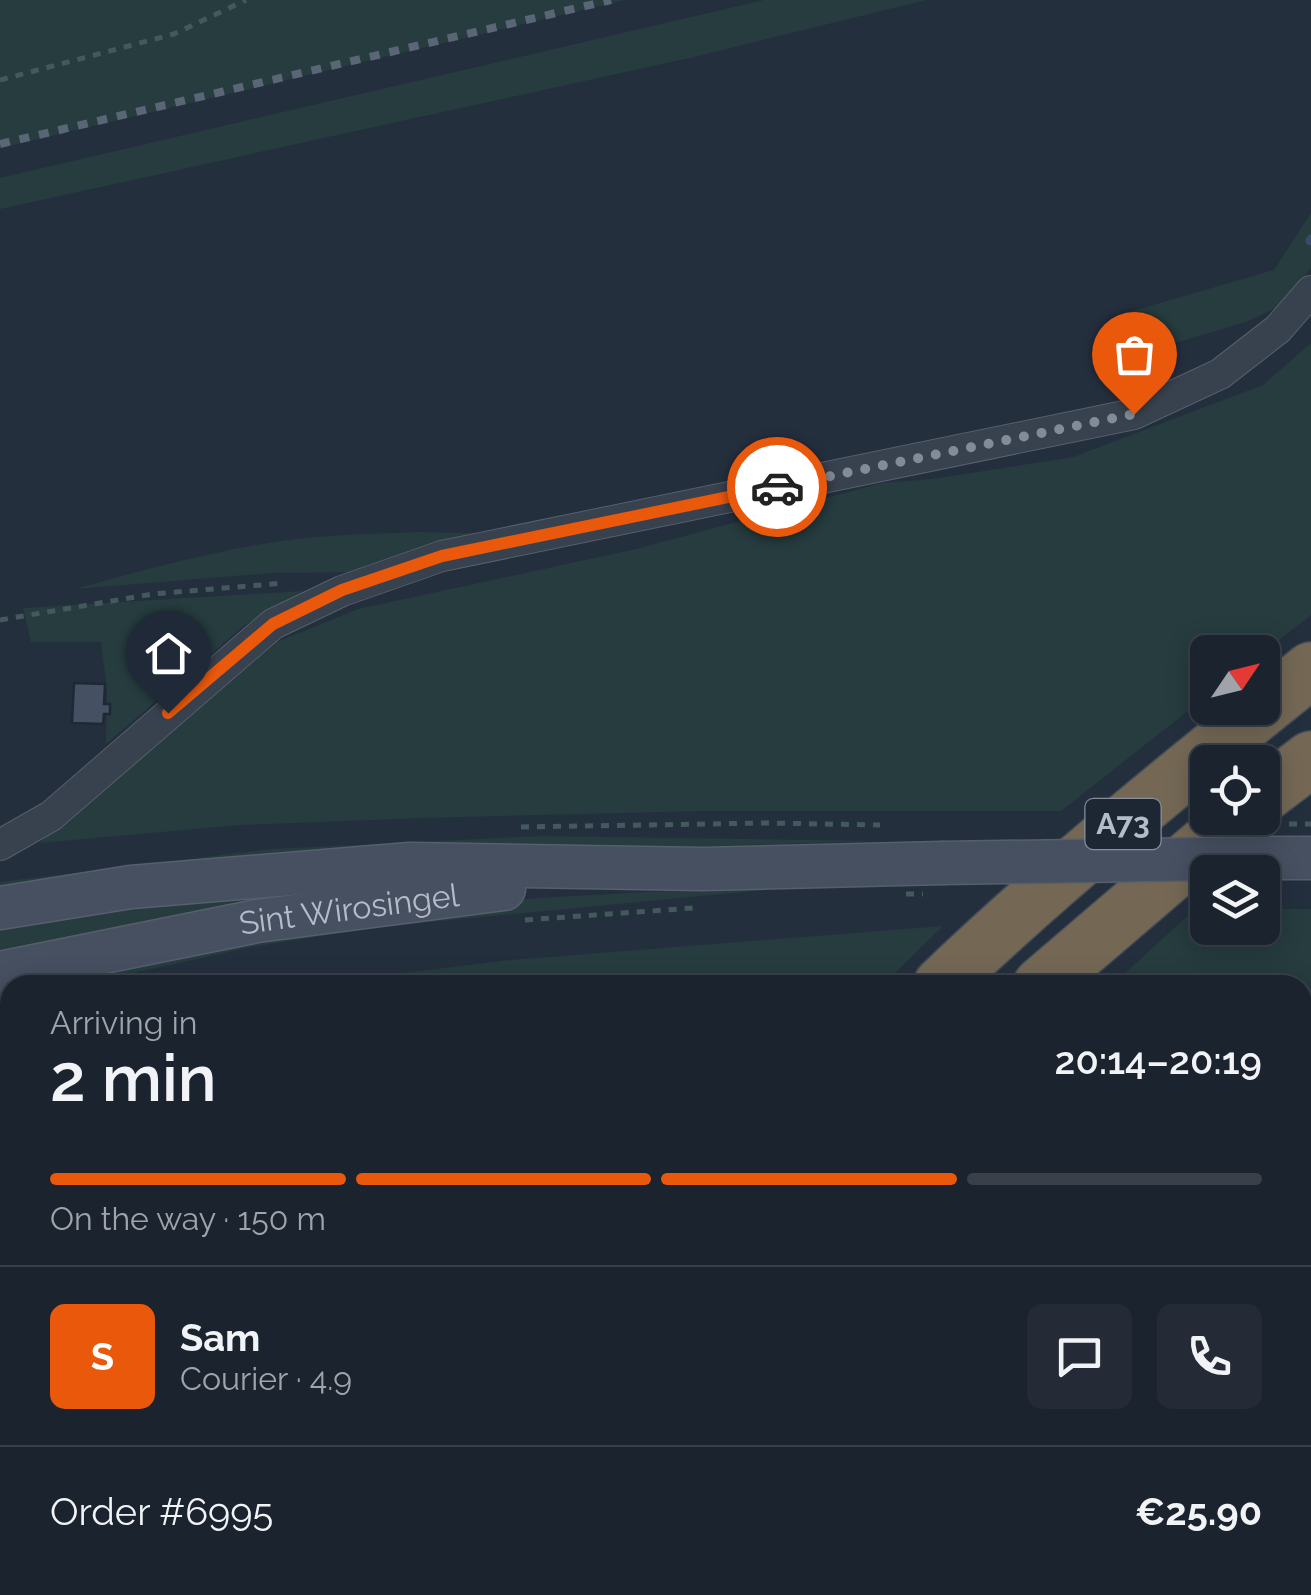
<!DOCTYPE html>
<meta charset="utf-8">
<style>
:root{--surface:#1b232e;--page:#242b36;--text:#f1f3f6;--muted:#a0a4aa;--line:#39404a;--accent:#ea580c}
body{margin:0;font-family:Raleway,sans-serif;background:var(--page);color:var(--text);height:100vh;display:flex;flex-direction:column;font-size:38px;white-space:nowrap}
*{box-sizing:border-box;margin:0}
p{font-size:32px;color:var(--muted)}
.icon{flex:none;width:55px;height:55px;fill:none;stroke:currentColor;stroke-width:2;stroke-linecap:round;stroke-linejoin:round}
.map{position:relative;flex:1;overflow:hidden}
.details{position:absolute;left:0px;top:975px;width:1312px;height:620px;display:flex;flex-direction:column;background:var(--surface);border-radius:30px 30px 0 0;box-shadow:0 5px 25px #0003,0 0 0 2px var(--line)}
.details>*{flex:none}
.needle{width:65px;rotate:55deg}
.tools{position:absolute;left:1190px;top:635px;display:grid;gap:20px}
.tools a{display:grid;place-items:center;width:90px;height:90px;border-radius:15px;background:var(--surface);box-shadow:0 5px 25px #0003,0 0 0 2px var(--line);font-size:50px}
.pin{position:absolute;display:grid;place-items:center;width:85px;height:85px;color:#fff;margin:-102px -42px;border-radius:50% 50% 50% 0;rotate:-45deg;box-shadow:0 0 10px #0007}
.pin .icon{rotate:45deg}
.courier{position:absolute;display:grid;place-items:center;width:100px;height:100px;margin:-50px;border:8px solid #ea580c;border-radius:50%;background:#fff;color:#222;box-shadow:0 2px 12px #0007}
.summary em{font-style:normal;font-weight:600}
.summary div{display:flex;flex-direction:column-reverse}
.summary{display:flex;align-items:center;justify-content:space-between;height:170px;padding:0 50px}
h1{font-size:65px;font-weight:600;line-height:75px}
.bar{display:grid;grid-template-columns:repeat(4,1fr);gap:15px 10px;align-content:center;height:120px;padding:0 50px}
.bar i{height:12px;border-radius:8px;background:var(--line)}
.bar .on{background:var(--accent)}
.bar p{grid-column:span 4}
.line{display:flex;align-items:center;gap:25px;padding:0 50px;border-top:2px solid var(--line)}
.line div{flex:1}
.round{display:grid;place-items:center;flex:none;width:105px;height:105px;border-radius:15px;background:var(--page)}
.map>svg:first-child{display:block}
.green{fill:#263c3f}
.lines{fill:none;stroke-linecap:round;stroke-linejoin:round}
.stream{stroke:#394c67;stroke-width:9}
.building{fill:#455162;stroke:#1f2835;stroke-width:2.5}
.service-casing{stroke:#565f6c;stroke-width:18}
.minor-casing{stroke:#565f6c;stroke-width:32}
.secondary-casing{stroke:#565f6c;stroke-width:45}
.motorway-casing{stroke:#434c59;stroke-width:58}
.path{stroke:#44595c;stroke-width:5;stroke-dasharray:8 8;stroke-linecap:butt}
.service{stroke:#38414e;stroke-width:15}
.minor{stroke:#38414e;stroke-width:30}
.secondary{stroke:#465061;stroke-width:42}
.motorway{stroke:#746855;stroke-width:55}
.rail{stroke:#5a6575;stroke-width:8;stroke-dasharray:10 10;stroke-linecap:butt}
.secondary-bridge-casing{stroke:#565f6c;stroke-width:45;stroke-linecap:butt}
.path-bridge{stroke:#44595c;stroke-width:5;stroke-dasharray:8 8;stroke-linecap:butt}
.secondary-bridge{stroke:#465061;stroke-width:42}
.done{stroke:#828b98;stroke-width:10;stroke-dasharray:0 18}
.route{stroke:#ea580c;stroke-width:12}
.labels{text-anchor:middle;stroke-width:8;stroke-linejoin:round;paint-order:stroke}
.shield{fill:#1d2633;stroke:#878f9c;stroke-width:2.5}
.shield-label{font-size:30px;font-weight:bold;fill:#b4bcc9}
.street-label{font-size:32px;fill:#b4bcc9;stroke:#1d2633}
</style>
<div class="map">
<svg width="1311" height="1595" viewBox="0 0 1311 1595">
<rect width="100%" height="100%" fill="#242f3e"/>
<path class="green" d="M0 0H625L0 148Z
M764 0H926L694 57 0 209V178Z
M1311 213V268L1278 307 1246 322 1165 346 1147 364 1134 392C1116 375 1114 347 1110 323L1129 312 1274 270Z
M1311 343V615L1263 653 1208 652 1207 696 1061 811H703L422 818 240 825 39 843 277 642 358 609 636 549 882 483 933 479 1073 457 1263 385Z
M419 532 510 534 362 572 272 573 75 589C135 572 195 556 256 545 310 535 365 534 419 532Z
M303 591 246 624 106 744 107 690 101 642H31L23 608Z
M541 836 878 841 275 860 0 897V882L271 849Z
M360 881 0 961V921Z
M838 883 378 927 251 947 80 985H10V1001L0 1003V987C124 960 248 933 374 915 527 893 684 892 838 883Z
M1195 909H1207L1208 928H1262L1263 909H1311V1095H1303L1302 985H1112Z
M943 926 883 985H305L511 960Z
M10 1046V1524L0 1511V1048Z
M56 1585H291L283 1595H64Z
M507 1585H788L779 1595H497Z"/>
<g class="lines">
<path class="stream" d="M1310 241 1311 239
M1302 1007 1311 1006
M1302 1060H1311
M671 1595 681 1585
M747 1595 756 1585"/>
</g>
<path class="building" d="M74 683 105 684 104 704H110V714H104L103 724 72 723Z"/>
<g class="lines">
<defs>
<path id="service" d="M0 1542 10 1555
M8 1595 17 1585"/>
<path id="minor" d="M0 845 51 816 273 624 342 591 442 556 1134 414 1220 374 1278 329 1311 291"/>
<g id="secondary">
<path d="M1274 858H1311"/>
<path d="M0 908 131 887 410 864 703 869 942 863"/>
<path id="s1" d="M0 973 257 921 504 889"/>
</g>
<path id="motorway" d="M1262 796 1311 759
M941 985C1058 873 1185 771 1311 670
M1041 985 1236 818
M359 1595 368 1585
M450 1595 459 1585"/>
</defs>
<use href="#service" class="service-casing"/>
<use href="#minor" class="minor-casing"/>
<use href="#secondary" class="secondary-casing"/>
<use href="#motorway" class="motorway-casing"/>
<path class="path" d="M0 80 174 34 246 0
M0 620 153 594 284 583
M521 827 767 823 880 825
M525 920 693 908"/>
<use href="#service" class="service"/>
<use href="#minor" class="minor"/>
<use href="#secondary" class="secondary"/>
<use href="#motorway" class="motorway"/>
<path class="rail" d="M0 144 611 0"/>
<defs>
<path id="secondary-bridge" d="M942 863 1274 858"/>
</defs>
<use href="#secondary-bridge" class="secondary-bridge-casing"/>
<path class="path-bridge" d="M1289 824H1311
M906 894H923"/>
<use href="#secondary-bridge" class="secondary-bridge"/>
</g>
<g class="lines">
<path class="done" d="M777 487 1134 414"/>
<path class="route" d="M168 713 273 624 342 590 442 556 777 487"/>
</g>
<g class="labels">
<rect class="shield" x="1085.5" y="799" width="75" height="50" rx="8"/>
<g class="shield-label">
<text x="1123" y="834">A73</text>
</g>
<g class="street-label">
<text dy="11" stroke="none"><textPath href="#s1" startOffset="355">Sint Wirosingel</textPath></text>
</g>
</g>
</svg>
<div class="tools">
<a><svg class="needle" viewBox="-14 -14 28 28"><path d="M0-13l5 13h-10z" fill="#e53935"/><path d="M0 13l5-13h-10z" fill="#a0a4aa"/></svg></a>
<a><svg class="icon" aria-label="locate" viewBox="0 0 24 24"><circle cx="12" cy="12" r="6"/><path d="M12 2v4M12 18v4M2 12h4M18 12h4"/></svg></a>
<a><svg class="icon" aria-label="layers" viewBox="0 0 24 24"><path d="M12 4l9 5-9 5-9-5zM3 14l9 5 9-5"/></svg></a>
</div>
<div class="pin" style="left:1134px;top:414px;background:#ea580c"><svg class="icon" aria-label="bag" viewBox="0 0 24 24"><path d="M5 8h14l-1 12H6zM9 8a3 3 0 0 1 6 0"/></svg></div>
<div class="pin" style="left:168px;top:713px;background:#1f2937"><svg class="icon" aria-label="home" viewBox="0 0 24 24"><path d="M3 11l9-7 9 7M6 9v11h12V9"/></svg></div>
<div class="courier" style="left:777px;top:487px"><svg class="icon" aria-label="car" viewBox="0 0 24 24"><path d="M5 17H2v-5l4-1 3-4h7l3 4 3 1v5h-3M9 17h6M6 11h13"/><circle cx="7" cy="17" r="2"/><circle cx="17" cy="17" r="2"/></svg></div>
<section class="details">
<div class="summary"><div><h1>2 min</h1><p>Arriving in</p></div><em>20:14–20:19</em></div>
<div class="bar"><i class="on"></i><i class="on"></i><i class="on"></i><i></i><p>On the way · 150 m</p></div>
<div class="line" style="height:180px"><b class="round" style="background:var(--accent);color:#fff">S</b><div><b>Sam</b><p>Courier · 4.9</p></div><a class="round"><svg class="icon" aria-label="chat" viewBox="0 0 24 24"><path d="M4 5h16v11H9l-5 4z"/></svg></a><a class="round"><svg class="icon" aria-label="phone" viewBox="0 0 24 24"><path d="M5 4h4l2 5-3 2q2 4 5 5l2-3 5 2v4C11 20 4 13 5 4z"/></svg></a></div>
<div class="line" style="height:130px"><div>Order #6995</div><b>€25.90</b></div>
</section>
</div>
